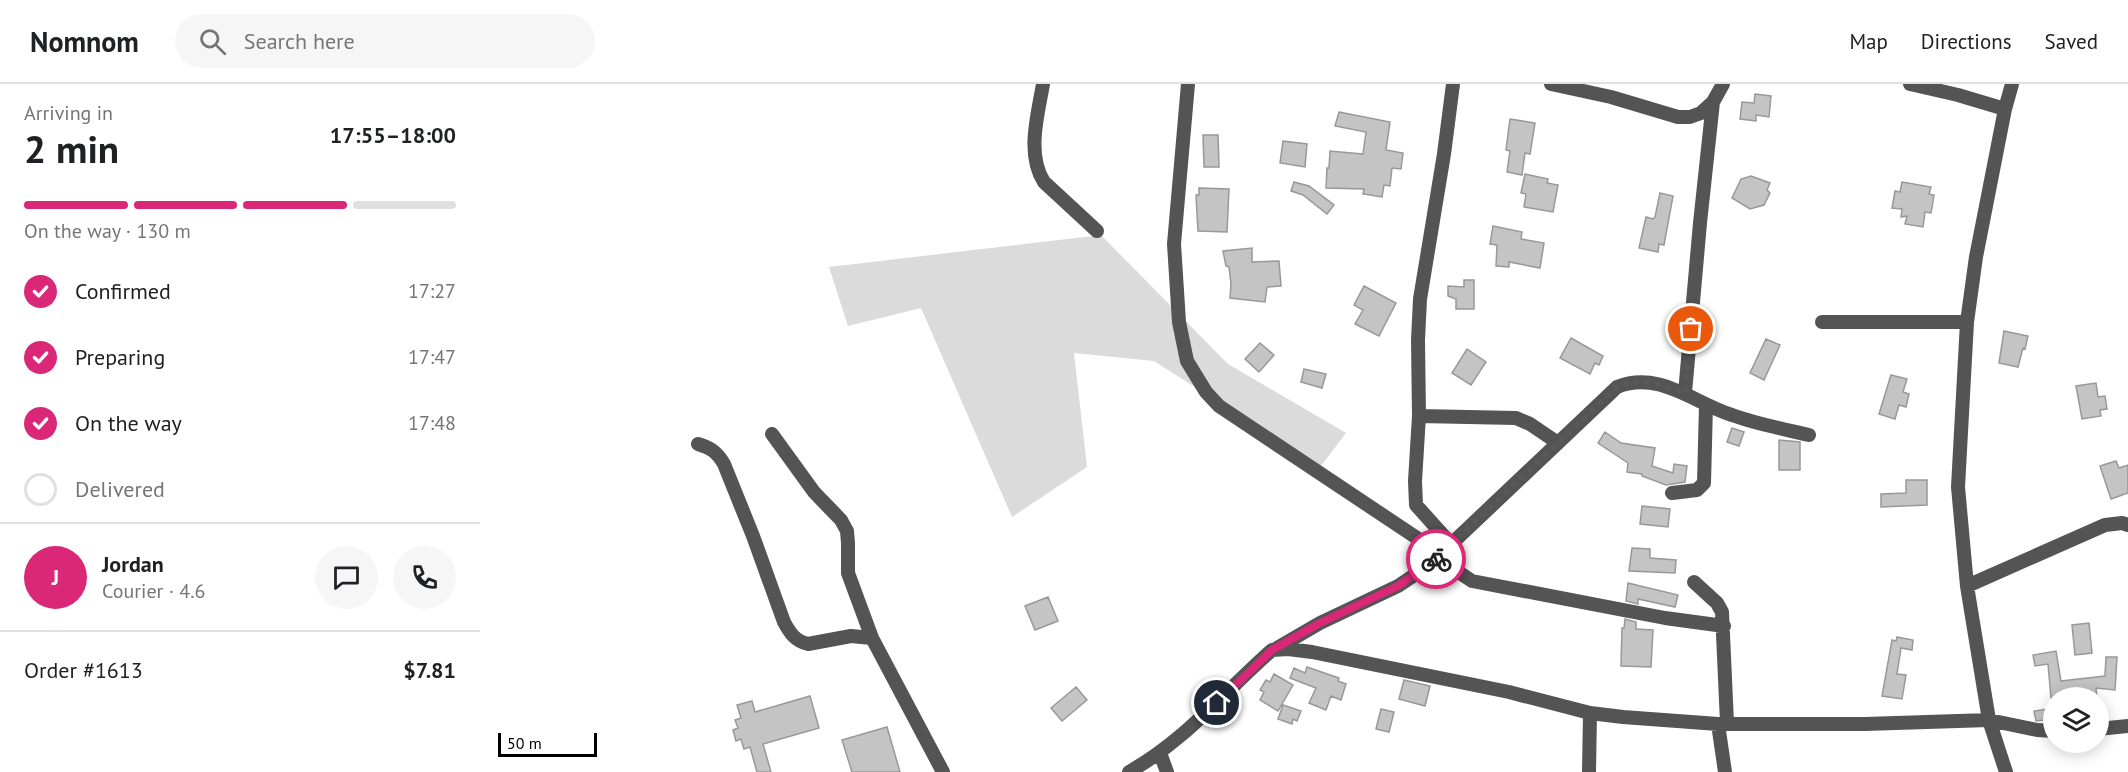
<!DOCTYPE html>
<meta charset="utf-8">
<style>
:root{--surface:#fff;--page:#f6f6f6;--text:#202124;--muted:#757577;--line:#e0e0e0;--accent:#db2777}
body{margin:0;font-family:"PT Sans",sans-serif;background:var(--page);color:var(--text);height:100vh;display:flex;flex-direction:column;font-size:22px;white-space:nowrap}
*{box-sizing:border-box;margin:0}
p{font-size:20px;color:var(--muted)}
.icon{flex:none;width:33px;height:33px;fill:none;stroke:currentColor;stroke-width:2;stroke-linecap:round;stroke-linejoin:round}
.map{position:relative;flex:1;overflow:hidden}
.drawer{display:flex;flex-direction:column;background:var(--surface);width:480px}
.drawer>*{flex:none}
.buttons{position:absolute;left:1563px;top:603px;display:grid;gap:12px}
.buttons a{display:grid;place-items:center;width:66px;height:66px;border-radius:50%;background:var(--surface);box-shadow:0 3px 15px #0003;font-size:30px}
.scale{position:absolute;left:18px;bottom:15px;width:99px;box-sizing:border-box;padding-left:6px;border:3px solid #000;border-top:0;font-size:16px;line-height:21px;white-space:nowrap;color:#000;-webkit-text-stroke:4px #fff;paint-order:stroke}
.pin{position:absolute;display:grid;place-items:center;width:51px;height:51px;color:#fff;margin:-26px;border:3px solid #fff;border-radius:50%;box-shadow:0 2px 6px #0007}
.courier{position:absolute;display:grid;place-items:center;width:60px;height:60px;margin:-30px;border:4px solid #db2777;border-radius:50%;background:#fff;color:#222;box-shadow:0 2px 8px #0007}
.headline em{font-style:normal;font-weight:700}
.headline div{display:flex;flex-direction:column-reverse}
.headline{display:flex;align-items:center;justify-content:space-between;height:102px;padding:0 24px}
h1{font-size:39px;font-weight:700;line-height:45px}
.bar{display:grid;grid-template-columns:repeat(4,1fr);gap:9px 6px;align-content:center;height:72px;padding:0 24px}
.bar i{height:8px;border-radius:4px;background:var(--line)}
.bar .active{background:var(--accent)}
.bar p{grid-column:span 4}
.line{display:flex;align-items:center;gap:15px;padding:0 24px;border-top:2px solid var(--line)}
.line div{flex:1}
.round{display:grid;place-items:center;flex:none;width:63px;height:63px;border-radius:32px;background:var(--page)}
ol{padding:0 24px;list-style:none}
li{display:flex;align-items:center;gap:18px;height:66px}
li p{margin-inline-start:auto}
li .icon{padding:6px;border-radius:50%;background:var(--accent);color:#fff;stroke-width:4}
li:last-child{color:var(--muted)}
li i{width:33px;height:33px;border:3px solid var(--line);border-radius:50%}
header{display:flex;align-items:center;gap:36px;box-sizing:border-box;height:84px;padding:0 30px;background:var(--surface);border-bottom:2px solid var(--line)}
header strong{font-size:28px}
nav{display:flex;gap:33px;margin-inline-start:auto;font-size:21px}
.search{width:420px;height:54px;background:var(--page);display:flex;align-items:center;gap:15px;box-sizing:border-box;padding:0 21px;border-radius:33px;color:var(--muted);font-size:22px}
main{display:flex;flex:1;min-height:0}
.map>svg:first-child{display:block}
.green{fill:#dbdbdb}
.building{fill:#c4c4c4;stroke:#989898;stroke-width:1.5}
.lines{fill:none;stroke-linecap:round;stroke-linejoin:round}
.minor{stroke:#545454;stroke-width:14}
.done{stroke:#595959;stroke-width:6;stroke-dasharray:0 10.8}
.route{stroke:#db2777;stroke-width:8}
</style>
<header>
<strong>Nomnom</strong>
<div class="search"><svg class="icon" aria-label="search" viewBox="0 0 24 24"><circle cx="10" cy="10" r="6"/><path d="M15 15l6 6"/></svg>Search here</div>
<nav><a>Map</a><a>Directions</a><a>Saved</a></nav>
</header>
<main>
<section class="drawer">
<div class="headline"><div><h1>2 min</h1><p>Arriving in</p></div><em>17:55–18:00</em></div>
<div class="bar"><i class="active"></i><i class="active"></i><i class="active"></i><i></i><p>On the way · 130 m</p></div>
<ol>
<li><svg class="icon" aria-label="check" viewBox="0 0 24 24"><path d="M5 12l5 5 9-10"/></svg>Confirmed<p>17:27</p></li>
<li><svg class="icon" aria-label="check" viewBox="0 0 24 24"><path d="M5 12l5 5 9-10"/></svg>Preparing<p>17:47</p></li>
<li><svg class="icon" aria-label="check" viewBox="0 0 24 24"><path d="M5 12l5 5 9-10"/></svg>On the way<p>17:48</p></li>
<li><i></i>Delivered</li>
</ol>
<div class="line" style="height:108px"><b class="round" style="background:var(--accent);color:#fff">J</b><div><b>Jordan</b><p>Courier · 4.6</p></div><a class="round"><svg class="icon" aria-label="chat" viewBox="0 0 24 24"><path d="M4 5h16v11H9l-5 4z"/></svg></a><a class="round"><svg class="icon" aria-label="phone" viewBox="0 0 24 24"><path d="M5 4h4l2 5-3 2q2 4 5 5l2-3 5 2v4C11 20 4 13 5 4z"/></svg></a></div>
<div class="line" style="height:78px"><div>Order #1613</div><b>$7.81</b></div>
</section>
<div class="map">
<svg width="1648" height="688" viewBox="0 0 1648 688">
<rect width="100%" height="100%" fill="#fff"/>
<path class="green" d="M621 151 748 280 866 349 840 383 674 277 594 269 607 383 532 433 441 224 368 242 349 183Z"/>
<path class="building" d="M1275 10 1291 12 1289 33 1276 31V37L1260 35 1262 18 1274 19Z
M859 28 910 38 906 66 923 69 921 85 912 84 910 102 904 101 902 113 883 110 884 105 846 104 847 84H849L850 67 883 70 886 48 855 42Z
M1030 35 1055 39 1050 70 1045 69 1042 91 1027 88 1030 67 1026 66Z
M723 51H738L739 83H724Z
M803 57 827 60 825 83 800 79Z
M1045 90 1068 95 1067 99 1078 101 1073 128 1044 123 1046 110 1041 109Z
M1271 92 1290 99 1287 106 1290 109 1284 121 1270 125 1252 114 1261 95Z
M814 98 829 102 854 121 847 130 823 111 811 107Z
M1422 98 1451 103 1449 110 1454 111 1451 129 1445 128 1443 143 1425 140 1427 132 1421 133 1422 125 1412 124 1415 107 1420 108Z
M719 104 749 105 747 148 718 147 716 111H719Z
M1180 109 1193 112 1184 161 1179 160 1178 168 1159 164 1166 133 1173 135 1175 133Z
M1013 142 1042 148 1041 155 1064 159 1060 184 1029 178V183L1016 182 1017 161 1010 160Z
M772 164V178L799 177 801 202 787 203 785 218 750 214 751 200 749 183 746 182 743 167Z
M984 196H994V225H976V215L968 212V202L984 203Z
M884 202 916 219 899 252 875 240 883 226 874 221Z
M1524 247 1548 252 1545 265 1543 264 1538 283 1519 279Z
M1091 254 1123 272 1119 281 1115 279 1110 290 1080 274Z
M1286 255 1300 261 1284 296 1270 289Z
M780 259 794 271 779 288 765 275Z
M987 265 1006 278 991 301 972 289Z
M824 285 846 290 842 304 821 298Z
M1411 291 1427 295 1423 308 1429 310 1426 323 1419 321 1415 335 1399 330Z
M1616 299 1618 313 1625 312 1627 325 1620 326 1621 332 1602 335 1596 302Z
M1252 344 1264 348 1259 362 1247 358Z
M1125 348 1141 359 1175 364 1172 382 1193 389 1194 380 1207 382 1205 398 1186 401 1162 392V390L1147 388 1148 379 1118 359Z
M1299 356 1320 358V386H1299Z
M1636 377 1639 384 1648 381V409L1631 415 1620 382Z
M1426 396H1447V421L1401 423V410L1426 409Z
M1162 422 1190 425 1188 443 1160 440Z
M1152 464 1170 465V474L1196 476 1195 489 1149 487Z
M1148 499 1198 511 1195 523 1158 515V520L1146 517Z
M568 513 578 537 555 546 545 522Z
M1145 535 1156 538V545L1173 546 1171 583 1141 582 1142 544H1144Z
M1609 539 1612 569 1595 571 1592 541Z
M1417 553 1433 556 1432 566 1421 564 1417 590 1426 591 1422 615 1402 612 1412 556 1416 557Z
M1576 567 1581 597 1625 592 1626 573H1637L1635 606 1616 604 1617 614H1571L1568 580 1555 582 1553 571Z
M827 583 859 594 858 597 866 600 861 616 851 612 846 626 829 619 836 604 810 594 814 584 825 589Z
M794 590 813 601 798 627 780 616 784 608 780 606 786 596 790 598Z
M924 596 950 602 945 622 919 615Z
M596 603 607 616 582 637 571 624Z
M330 612 339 644 283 660 291 688H277L270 663 264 665 261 655 256 657 253 646 258 644 255 636 261 634 257 621 272 617 275 628Z
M803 621 821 627 817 637 813 635 812 640 798 635Z
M1574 624V635L1556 637 1554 627Z
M901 625 914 628 909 648 896 645Z
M407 643 420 688H372L362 656Z"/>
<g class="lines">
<path class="minor" d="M563 0C558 30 546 70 564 98L617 147
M708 0 694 160 699 238 707 277 726 308 739 322 961 470 968 481 992 497 1185 534 1244 542
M1071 0 1131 13 1198 33H1210L1221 29 1233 18 1243 0
M1430 0 1478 11 1525 25
M1342 238H1487
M1205 309 1220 139 1233 18
M939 332 1036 334 1050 340 1078 359
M292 350 334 408 361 436 367 447 368 459V489L392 554 463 688
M218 360C231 364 237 368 244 380L273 452 304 538C310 549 315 557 328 560L371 552 392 554
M1192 409 1217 406 1224 399 1226 321
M971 460 936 421 935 397 939 332 938 256 940 215 964 70 973 0
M1214 498 1237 519 1242 528 1247 639
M1487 502 1625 441 1642 439 1648 441
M797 564 840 539 918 502 948 482 1137 303C1179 286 1214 319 1252 331 1277 340 1303 345 1329 351
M1238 640 1245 688
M1618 645 1648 642
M680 669 687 688
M649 688C707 655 743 609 792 566L808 565 832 568 1029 608 1110 629 1143 633 1238 640H1385L1509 636 1557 646 1574 647
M1109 688 1110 629
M1526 688 1509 636 1487 502 1478 403 1487 238 1496 173 1525 25 1532 0"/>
</g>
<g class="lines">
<path class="done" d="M956 475 1137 303C1163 292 1180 301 1205 309L1211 245"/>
<path class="route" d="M737 619 792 566 840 539 918 502 956 475"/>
</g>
</svg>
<div class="buttons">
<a><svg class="icon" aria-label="layers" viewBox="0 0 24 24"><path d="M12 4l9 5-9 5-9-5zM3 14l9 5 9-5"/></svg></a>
</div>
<div class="scale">50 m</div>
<div class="pin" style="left:1211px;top:245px;background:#ea580c"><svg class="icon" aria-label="bag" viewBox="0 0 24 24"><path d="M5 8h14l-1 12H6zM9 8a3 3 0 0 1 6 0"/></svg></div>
<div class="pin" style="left:737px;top:619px;background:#1f2937"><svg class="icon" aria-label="home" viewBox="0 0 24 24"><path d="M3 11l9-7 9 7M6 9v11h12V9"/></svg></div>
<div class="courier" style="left:956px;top:475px"><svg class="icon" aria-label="bike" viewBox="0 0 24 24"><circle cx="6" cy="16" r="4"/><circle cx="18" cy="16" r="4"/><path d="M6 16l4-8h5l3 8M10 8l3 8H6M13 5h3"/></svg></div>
</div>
</main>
